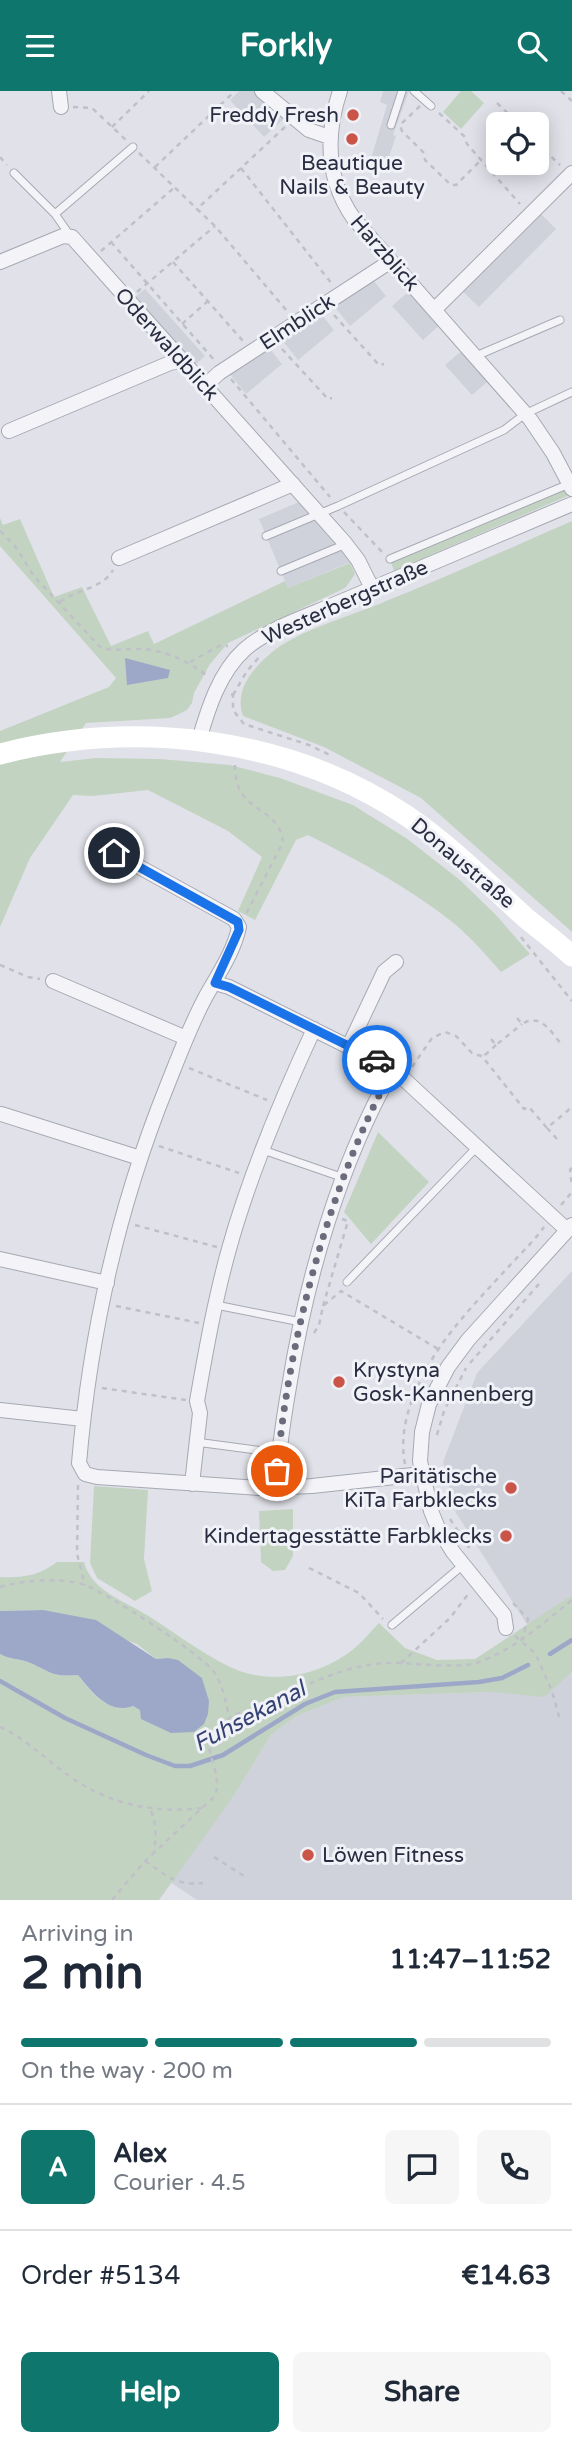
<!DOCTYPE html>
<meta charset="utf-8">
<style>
:root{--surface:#fff;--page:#f6f6f7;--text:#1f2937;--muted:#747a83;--line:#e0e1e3;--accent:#0f766e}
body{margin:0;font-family:"Varela Round",sans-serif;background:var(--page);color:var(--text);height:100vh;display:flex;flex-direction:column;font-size:26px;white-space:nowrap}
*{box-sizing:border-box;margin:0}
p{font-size:23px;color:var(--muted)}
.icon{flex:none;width:38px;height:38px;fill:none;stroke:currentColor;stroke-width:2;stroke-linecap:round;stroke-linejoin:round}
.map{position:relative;height:1809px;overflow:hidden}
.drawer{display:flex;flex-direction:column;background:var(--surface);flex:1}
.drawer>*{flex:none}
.fabs{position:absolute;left:486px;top:21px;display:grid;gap:14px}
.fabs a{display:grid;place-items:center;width:63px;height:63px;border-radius:10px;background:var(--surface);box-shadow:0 4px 18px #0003;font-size:35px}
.pin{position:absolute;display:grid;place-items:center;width:60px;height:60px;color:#fff;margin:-30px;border:4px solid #fff;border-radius:50%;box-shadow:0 2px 7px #0007}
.courier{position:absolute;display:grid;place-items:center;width:70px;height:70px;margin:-35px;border:5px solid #1a73e8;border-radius:50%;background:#fff;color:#222;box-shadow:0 2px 9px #0007}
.summary em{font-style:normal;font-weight:700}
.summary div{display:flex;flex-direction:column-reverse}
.summary{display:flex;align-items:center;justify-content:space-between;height:119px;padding:0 21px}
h1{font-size:46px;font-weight:700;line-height:52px}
.bar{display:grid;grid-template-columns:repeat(4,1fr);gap:10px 7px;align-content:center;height:84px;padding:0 21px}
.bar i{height:9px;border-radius:5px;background:var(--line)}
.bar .active{background:var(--accent)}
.bar p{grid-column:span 4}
.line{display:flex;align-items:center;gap:18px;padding:0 21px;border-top:2px solid var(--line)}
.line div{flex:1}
.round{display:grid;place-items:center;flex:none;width:74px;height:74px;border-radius:10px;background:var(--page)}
.button{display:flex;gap:14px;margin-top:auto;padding:14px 21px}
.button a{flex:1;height:80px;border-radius:10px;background:var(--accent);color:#fff;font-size:28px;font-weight:700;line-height:80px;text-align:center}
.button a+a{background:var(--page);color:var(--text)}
header{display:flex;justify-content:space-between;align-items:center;height:91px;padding:0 21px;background:var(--accent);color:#fff;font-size:32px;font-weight:700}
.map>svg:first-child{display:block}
.built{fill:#cfd1db}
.green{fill:#c3d3c2}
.water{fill:#9da8c8}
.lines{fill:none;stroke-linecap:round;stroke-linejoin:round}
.stream{stroke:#9da8c8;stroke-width:4.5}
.service-casing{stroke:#a6a8b3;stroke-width:9}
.minor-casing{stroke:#a6a8b3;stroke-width:16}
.path{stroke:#bfc0c8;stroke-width:2.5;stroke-dasharray:5 5;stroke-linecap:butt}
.service{stroke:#f4f4f8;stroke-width:7}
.minor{stroke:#f4f4f8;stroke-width:14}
.secondary{stroke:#fff;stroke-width:21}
.done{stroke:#6a6c7c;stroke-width:7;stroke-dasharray:0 12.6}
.route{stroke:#1a73e8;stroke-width:9}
.poi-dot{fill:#cb5449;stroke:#f1f2f7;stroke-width:2.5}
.labels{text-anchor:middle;stroke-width:6;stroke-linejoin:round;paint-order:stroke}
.poi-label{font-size:21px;fill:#2a2d41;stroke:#f1f2f7;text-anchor:end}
.street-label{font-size:21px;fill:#2a2d41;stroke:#f1f2f7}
.water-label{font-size:23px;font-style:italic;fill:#354274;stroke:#f1f2f7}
</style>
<header><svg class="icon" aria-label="menu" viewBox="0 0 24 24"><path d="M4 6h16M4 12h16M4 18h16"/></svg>Forkly<svg class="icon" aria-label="search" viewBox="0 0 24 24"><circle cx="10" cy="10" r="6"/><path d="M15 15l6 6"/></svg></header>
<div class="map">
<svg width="572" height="1809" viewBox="0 0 572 1809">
<rect width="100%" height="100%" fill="#e1e2e9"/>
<path class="built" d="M239 0H262L289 23 264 46 230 9Z
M383 0H409L393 44 396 45 386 75 370 71 387 14 380 11Z
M535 117 556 138 479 216 458 196Z
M369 184 386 205 350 235 330 210Z
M414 196 444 230 423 249 392 215Z
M145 198 205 265 190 279 129 211Z
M317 218 334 239 298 269 278 244Z
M265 252 282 273 246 303 226 278Z
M466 256 493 286 472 304 445 274Z
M306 408 358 468 288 497 259 428Z
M572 1180V1504L528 1535 456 1422 443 1371 477 1282Z
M572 1581V1809H197L170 1791 235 1703 271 1644 295 1626 344 1606 492 1601 561 1589Z"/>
<path class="green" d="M461 0H471L484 12 461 38 443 21Z
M570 393 572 403 394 480 390 468Z
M0 427 3 434 20 428 54 506 82 496 111 555 148 540 154 553 285 490 288 497 350 472 355 483 346 496 341 499 228 552 210 573 194 602 192 612 187 619 179 623 170 627 86 632 60 671 96 667 160 668 230 674 280 687 353 714 406 747 460 789 497 825 530 863 501 881C487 865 472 848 456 834 410 797 361 771 308 744L296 749 255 829 238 820 262 766 228 740 148 699 93 705 73 704 30 767 0 836V640L109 596 116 587 0 455Z
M572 430V841L421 707 324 656 243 625C234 600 252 578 271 562 297 540 347 526 379 513 444 487 508 458 572 430Z
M378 1041 429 1091 371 1153 344 1121Z
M94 1395 148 1399 144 1468 152 1500 135 1510 97 1487 90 1472Z
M293 1418V1465L285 1479 273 1480 261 1471 259 1420Z
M57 1471H84C91 1499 124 1510 147 1524 174 1541 200 1561 228 1575 270 1596 323 1585 357 1555 365 1548 372 1539 379 1532L405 1557 437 1569 475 1568 572 1504V1581L544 1606 492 1601 344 1606 295 1626 271 1644 235 1703 159 1809H0V1563C11 1569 17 1567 28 1571 52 1581 50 1586 78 1584 91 1601 109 1624 133 1615L140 1619 205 1598 202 1587 168 1567 156 1568 137 1553 43 1519 0 1520V1486C22 1487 39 1485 57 1471Z"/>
<path class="water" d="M125 567 170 579 168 587 127 594Z
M43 1519 96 1529 156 1568 168 1567 178 1569 202 1587 209 1610 208 1623 204 1633 194 1641 171 1642 141 1628 140 1619 133 1615C109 1624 92 1601 78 1584 50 1586 52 1581 28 1571 17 1567 11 1569 0 1563V1520Z"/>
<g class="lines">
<path class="stream" d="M550 1563 572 1549
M0 1590 65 1627 146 1664 175 1675H190L223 1664 305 1613 335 1601 479 1591 502 1587 528 1574"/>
<defs>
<path id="service" d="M414 0 431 15
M391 34 402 0
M14 82 55 123 71 146
M55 123 133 56
M476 265 560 229
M266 445 338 415 504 339 525 323 572 301
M390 468 569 393
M281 480 346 453
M263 1059 344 1087
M347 1191 477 1056
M216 1214 301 1231
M196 1351 279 1362
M392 1534 463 1474"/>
<path id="minor" d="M59 0 61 16
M262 0 309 39 329 46
M340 0C325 45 326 88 354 128L530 328 553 362 572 398
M0 171 63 145 72 146 345 452 358 469 372 497
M434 219 572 82
M205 295 219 282 391 170
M9 340 170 272 181 270
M119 467 293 393
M199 649C208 618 219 582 244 559 270 536 308 525 340 511 417 478 495 446 572 413
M114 762 234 828 239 836C234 861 217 885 205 907 190 935 179 965 167 995 119 1114 90 1244 79 1372L85 1383 97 1386 259 1397 312 1395 422 1383
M53 890 186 947
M215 892 229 896 393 978 567 1139
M349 955 384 881 396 871
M1 1023 140 1067
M0 1168 107 1192
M0 1319 83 1328
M192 1393 200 1322 197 1310C206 1259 215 1208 229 1158 250 1082 281 1009 314 938
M277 1397C278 1363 283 1330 289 1296 306 1189 339 1074 393 978
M506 1537 504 1524 453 1461 438 1437 431 1420 420 1370 422 1341 429 1313 448 1276 468 1249 572 1134"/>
</defs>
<use href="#service" class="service-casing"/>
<use href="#minor" class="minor-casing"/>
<path class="path" d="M561 0 572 10
M497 12 519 33
M420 15 400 34 402 40 424 62 425 69 451 94H456L481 69
M73 16 92 17 127 50
M439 22 464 45 467 53 520 113
M112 36 149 0
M285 36 197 118 215 135 287 220
M537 52 560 74
M139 62 197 118
M0 66 7 74
M155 76 235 0
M241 77 332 193
M111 151 215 270
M101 160 175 96
M173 171 243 250
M137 201 215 135
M334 224 379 274 384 273
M182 233 208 210
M282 258 328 308 332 307
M231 288 330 406
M344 421 383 462
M0 440 15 455 33 484 99 555C112 562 122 557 137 558 164 558 188 570 209 586
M60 511C77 498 102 498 113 479
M190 571 219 555H228
M231 603 233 604V619L244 633 309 654 332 665
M233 604 247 580 261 564
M235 674C234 724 279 713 283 751L246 823
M521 846 572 910
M0 874 28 886 40 888
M517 927 522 933C540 922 550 939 561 953
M491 948 496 954 522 933
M496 954 485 964V969L524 1018 529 1016 547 1037 572 1016
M412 976 432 947 445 941 456 945 472 962 484 966
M189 977 267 1009
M547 1037 557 1048
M159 1055 239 1082
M572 1077 570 1079 572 1094
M561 1114 572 1101
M135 1134 217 1156
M116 1215 199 1232
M323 1215 348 1130 342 1128
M314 1242 319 1234 323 1215 341 1200 438 1258
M470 1272 539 1193
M102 1297 186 1309
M437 1344 444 1320 466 1277
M405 1373C401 1354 404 1333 410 1315 429 1257 472 1216 512 1172 523 1160 535 1149 544 1136
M78 1394 77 1463 85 1494
M450 1428 472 1461
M309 1477 359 1502 383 1528
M0 1496C25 1489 60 1486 85 1494 107 1502 201 1563 214 1581 223 1595 226 1610 229 1627
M513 1512 528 1528 522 1548
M515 1545 535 1562 552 1600 560 1629
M401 1572 450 1527 469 1502
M0 1636C27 1648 47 1670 72 1687 110 1713 155 1723 202 1717
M151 1720C157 1734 156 1746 154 1761
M214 1766 244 1785
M145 1770C166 1784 176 1795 203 1792
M112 1809 145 1770 215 1705C223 1683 204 1661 211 1649 215 1642 225 1629 232 1625 243 1620 256 1617 267 1612 305 1595 346 1573 388 1572 412 1571 459 1579 479 1571 515 1558 542 1533 572 1509"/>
<use href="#service" class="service"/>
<use href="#minor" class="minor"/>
<path class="secondary" d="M0 663C136 628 289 646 407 725 451 755 487 792 527 828 542 840 558 852 572 865"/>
</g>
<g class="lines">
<path class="done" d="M277 1380C288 1250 329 1093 393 978L377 969"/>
<path class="route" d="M114 762 238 831 239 839 215 892 229 896 377 969"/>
</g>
<g class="poi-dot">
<circle cx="353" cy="24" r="7"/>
<circle cx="352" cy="48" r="7"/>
<circle cx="339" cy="1291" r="7"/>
<circle cx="511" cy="1397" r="7"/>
<circle cx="506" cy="1445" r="7"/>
<circle cx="308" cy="1764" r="7"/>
</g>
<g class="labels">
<g class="poi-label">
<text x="339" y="31">Freddy Fresh</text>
<text x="352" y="79" text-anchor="middle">Beautique<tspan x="352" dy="24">Nails &amp; Beauty</tspan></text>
<text x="353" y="1286" text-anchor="start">Krystyna<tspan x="353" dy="24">Gosk-Kannenberg</tspan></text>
<text x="497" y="1392">Paritätische<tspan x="497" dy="24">KiTa Farbklecks</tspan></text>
<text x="492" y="1452">Kindertagesstätte Farbklecks</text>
<text x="322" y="1771" text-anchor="start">Löwen Fitness</text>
</g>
<g class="street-label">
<text transform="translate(385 162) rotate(49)" y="7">Harzblick</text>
<text transform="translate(297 231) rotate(-33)" y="7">Elmblick</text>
<text transform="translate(167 253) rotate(48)" y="7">Oderwaldblick</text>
<text transform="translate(345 511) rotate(-24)" y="7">Westerbergstraße</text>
<text transform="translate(463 772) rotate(40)" y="7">Donaustraße</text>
</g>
<g class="water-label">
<text transform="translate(249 1625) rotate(-28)" y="8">Fuhsekanal</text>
</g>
</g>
</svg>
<div class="fabs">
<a><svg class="icon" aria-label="locate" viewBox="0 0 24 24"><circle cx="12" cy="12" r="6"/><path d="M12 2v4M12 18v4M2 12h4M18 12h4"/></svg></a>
</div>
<div class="pin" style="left:277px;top:1380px;background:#ea580c"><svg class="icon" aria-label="bag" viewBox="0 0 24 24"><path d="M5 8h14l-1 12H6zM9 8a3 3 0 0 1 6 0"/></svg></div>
<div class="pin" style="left:114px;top:762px;background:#1f2937"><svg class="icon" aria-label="home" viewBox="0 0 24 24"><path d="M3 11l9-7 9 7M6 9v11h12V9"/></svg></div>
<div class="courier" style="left:377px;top:969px"><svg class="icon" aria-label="car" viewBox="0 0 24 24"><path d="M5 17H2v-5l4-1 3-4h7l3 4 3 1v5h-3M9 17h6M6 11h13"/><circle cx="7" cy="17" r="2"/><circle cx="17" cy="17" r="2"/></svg></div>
</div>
<section class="drawer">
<div class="summary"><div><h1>2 min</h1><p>Arriving in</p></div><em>11:47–11:52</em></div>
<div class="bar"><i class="active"></i><i class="active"></i><i class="active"></i><i></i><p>On the way · 200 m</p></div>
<div class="line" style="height:126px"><b class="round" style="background:var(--accent);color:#fff">A</b><div><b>Alex</b><p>Courier · 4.5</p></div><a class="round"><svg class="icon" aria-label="chat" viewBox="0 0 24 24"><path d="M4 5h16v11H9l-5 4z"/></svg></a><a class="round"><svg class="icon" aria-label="phone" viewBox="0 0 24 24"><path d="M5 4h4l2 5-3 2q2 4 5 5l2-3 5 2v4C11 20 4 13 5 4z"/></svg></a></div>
<div class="line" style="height:91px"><div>Order #5134</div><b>€14.63</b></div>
<div class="button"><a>Help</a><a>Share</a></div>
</section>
